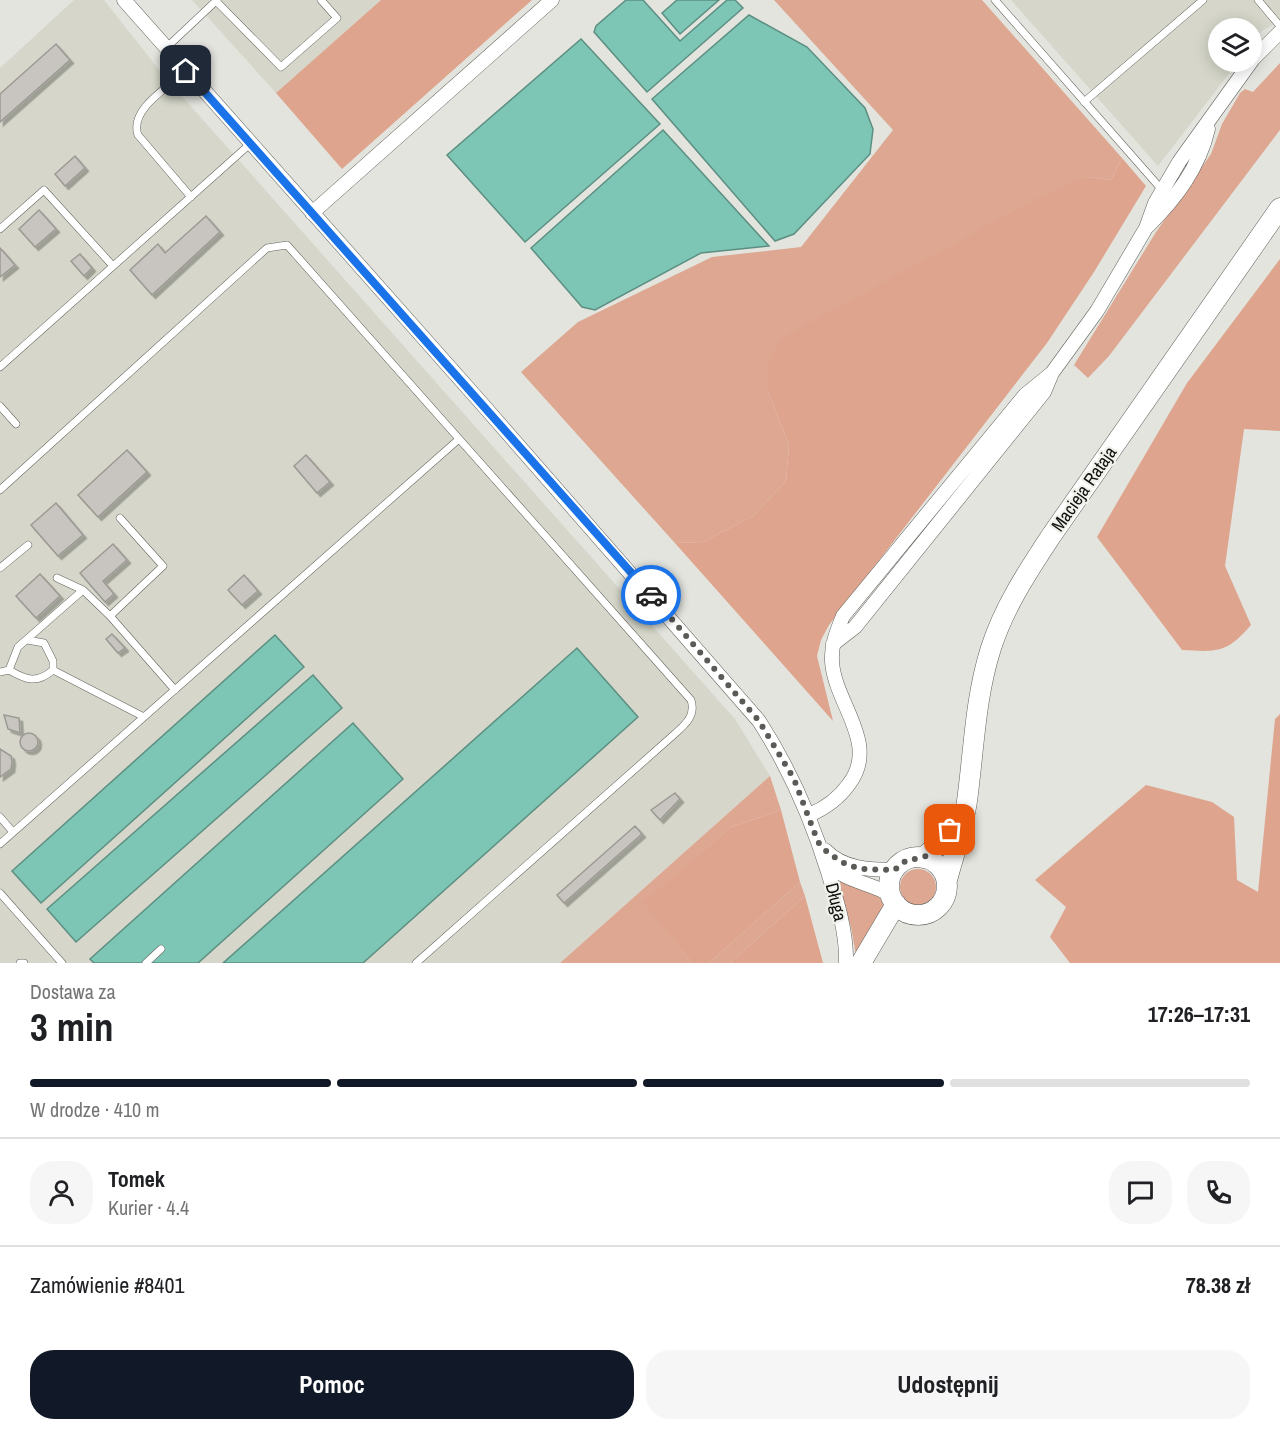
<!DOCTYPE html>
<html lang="pl">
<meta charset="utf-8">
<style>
:root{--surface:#fff;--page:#f6f6f6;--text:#202124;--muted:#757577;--line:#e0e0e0;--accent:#111827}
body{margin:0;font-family:"Archivo Narrow",sans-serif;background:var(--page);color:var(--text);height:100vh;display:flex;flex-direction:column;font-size:22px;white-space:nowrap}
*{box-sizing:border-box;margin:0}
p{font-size:20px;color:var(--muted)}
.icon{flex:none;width:33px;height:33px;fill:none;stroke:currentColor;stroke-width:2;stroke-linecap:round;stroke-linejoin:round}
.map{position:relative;height:963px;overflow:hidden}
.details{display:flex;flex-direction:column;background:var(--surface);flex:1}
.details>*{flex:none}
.tools{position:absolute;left:1208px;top:18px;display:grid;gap:12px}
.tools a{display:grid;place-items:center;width:54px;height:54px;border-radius:50%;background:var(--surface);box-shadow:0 3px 15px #0003;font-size:30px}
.pin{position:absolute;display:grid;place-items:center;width:51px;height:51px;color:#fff;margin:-26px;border-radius:12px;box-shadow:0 3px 9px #0006}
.courier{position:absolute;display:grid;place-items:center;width:60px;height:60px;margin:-30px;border:4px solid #1a73e8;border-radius:50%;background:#fff;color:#222;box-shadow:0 2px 8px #0007}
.summary em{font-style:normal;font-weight:700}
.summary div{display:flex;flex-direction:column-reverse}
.summary{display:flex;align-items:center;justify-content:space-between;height:102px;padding:0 30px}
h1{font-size:39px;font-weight:700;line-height:45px}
.bar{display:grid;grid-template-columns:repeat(4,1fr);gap:9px 6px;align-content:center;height:72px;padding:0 30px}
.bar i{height:8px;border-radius:4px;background:var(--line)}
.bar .active{background:var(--accent)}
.bar p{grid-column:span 4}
.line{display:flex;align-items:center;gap:15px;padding:0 30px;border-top:2px solid var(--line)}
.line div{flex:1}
.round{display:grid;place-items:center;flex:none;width:63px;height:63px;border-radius:24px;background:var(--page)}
.primary-button{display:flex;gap:12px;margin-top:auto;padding:12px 30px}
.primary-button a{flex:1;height:69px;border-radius:24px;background:var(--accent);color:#fff;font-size:24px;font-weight:700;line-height:69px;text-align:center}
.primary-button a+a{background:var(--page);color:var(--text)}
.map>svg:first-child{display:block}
.built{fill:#d6d7ca}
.green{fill:#dea791}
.forest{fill:#dea48d}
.water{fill:#7dc5b4;stroke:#5c8f82;stroke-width:1.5}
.building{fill:#c8c5c0;stroke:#9c9994;stroke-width:1.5;filter:url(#shadow)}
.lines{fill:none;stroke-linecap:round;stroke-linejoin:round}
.service-casing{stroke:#61615c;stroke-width:8}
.minor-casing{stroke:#61615c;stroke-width:15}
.secondary-casing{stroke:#61615c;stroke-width:21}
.service{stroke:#fff;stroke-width:7}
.minor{stroke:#fff;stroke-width:14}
.secondary{stroke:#fff;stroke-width:20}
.done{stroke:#5a5a57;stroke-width:6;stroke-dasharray:0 10.8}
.route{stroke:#1a73e8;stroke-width:8}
.labels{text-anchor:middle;stroke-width:4.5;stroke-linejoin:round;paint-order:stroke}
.street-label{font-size:18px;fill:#10100e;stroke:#f0f1eb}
</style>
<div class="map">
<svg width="1280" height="963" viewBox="0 0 1280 963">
<defs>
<filter id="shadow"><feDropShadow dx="3.5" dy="3.5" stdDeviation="0" flood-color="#0004"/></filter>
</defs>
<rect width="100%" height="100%" fill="#e3e4de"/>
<path class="built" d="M74 0H104L164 76 735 719 770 776 560 963H0V68Z
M192 0H381L276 93Z
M1011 0H1280V21L1260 32 1251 44V28H1218V62H1238L1158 166Z"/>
<path class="green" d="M774 0H982L1122 158 1111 180 1087 177 768 363V391L789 445 786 481 753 516 701 543 674 542 521 372 578 322 712 257 801 247 893 130Z
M1280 63V130L1109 356 1088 378 1074 365 1156 232 1211 154 1222 124 1240 93 1245 89 1253 92Z
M770 776 781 810 731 827 644 902 692 963H560Z
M900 887a18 18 0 1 1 36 0a18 18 0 1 1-36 0Z
M836 877C857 890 876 882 885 908L857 961 851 927Z
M800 882 805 896 730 963H709Z"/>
<path class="forest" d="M381 0H532L342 169 276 93Z
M1122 158 1146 186 1094 272 1047 343 829 625 821 640 817 656 833 721 674 542 701 543 753 516 786 481 789 445 768 391V363L782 338 1040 197 1087 177 1111 180Z
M1280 259V431L1244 429 1225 566 1251 625C1227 653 1218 652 1182 650L1097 537 1187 383Z
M1280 714V963H1070L1050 937 1066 907 1035 880 1146 785 1212 802 1234 817 1237 880 1258 892 1275 719Z
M781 810 800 882 709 963H692L643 902 731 827Z
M805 896 823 963H730Z"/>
<path class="water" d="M626 0H643L680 41 727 0H735L743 8 647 92 594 32 596 26Z
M677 0H719L680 34 662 13Z
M749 15 807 47 865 108 873 129 870 154 794 234 775 241 652 99Z
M581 39 660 124 525 242 447 155Z
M663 130 769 246 701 253 595 310 582 307 531 248Z
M275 635 304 667 41 903 12 871Z
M577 648 638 717 363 963H223Z
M313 675 342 708 76 942 47 909Z
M353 723 403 779 198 963H94L90 959Z"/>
<path class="building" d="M56 44 70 60 0 122V94Z
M75 156 85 168 65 186 55 174Z
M39 210 56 229 35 247 19 229Z
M206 216 220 232 152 295 130 270 158 244 165 253Z
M0 248 15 265 0 277Z
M80 254 92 268 84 276 71 261Z
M127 450 147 472 98 517 78 495Z
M306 455 330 482 317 493 294 466Z
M56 503 83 535 58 556 31 525Z
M113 544 127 560 103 581 114 594 105 602 80 573Z
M40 574 60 596 36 618 16 596Z
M244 575 258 591 242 605 228 590Z
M112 634 125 648 118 653 106 639Z
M4 715 19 718 20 733 8 729Z
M20 742a9 9 0 1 1 18 0a9 9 0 1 1-18 0Z
M0 749 11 756 12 762 11 769 0 777Z
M675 793 680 799 660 820 651 810Z
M635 826 642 834 564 903 557 895Z"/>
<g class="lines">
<defs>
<path id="service" d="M995 0 1163 191
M1258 0 1280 26
M216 1 281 67 337 18 321 0
M166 48 217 0
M186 71C169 87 129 109 138 135L191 197
M1084 102 1203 0
M0 229 44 190 113 266
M0 367 250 144
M0 406 16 424
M0 490 267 248 287 245 691 700C697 718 681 728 669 739L416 963
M0 568 28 545
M83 590 110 616 163 566 120 518
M110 616 175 690
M27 640 44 643 53 661V670
M9 670C26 680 37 684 53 670L144 717
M0 672 9 670 18 647 83 590 57 578
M0 817 13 832
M0 844 459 439
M0 893 62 963
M20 963H24
M146 963 161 949"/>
<path id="minor" d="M124 0 483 405 759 721C790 769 811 817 828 872 837 901 847 933 846 963
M312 213 552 0
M1148 226C1176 198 1199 168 1208 129
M833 644 855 627 1044 392 1052 373 1097 311 1146 228 1155 203 1179 162 1253 59 1280 32
M809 815C826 808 839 798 849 784 880 743 834 703 832 661 831 645 837 631 843 616L1025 395 1052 373
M825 850C843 869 870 870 895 870
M826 860C840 881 870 882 891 895"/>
<path id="secondary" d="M889 886a29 29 0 1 1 58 0a29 29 0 1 1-58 0Z
M923 858 943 840 958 816
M947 880C954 854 963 828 967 801 974 750 975 698 991 648 1004 607 1028 571 1051 536L1280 208
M861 963 896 904"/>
</defs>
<use href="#service" class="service-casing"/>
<use href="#minor" class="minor-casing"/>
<use href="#secondary" class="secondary-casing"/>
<use href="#service" class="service"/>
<use href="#minor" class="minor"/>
<use href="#secondary" class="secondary"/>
</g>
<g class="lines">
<path class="done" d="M651 595 759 721 794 779 818 842 828 853 847 865 863 869 895 870C903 860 909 860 921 858 933 855 943 839 950 830"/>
<path class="route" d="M186 71 651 595"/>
</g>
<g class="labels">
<g class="street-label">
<text transform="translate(1084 489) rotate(-55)" y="6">Macieja Rataja</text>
<text transform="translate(836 902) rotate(76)" y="6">Długa</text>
</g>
</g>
</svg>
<div class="tools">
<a><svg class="icon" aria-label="layers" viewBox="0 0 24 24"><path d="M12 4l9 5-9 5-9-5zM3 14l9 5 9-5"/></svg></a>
</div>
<div class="pin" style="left:950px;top:830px;background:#ea580c"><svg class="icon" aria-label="bag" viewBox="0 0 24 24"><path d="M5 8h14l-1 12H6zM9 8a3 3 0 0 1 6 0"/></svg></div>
<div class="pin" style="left:186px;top:71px;background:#1f2937"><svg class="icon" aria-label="home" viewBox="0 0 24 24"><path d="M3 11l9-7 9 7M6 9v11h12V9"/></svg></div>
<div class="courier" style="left:651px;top:595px"><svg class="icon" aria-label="car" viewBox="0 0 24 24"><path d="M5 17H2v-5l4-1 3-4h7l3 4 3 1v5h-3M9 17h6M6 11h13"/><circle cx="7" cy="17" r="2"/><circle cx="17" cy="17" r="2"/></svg></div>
</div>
<section class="details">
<div class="summary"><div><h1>3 min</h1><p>Dostawa za</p></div><em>17:26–17:31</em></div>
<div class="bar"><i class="active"></i><i class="active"></i><i class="active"></i><i></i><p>W drodze · 410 m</p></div>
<div class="line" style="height:108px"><a class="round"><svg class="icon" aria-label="person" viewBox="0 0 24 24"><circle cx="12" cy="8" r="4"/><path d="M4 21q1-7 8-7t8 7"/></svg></a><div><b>Tomek</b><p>Kurier · 4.4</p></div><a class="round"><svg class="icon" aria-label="chat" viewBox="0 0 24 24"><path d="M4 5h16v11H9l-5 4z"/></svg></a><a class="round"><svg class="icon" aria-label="phone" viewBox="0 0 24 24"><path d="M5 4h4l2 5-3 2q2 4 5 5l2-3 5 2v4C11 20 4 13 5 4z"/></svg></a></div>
<div class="line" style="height:78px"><div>Zamówienie #8401</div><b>78.38 zł</b></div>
<div class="primary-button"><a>Pomoc</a><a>Udostępnij</a></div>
</section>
